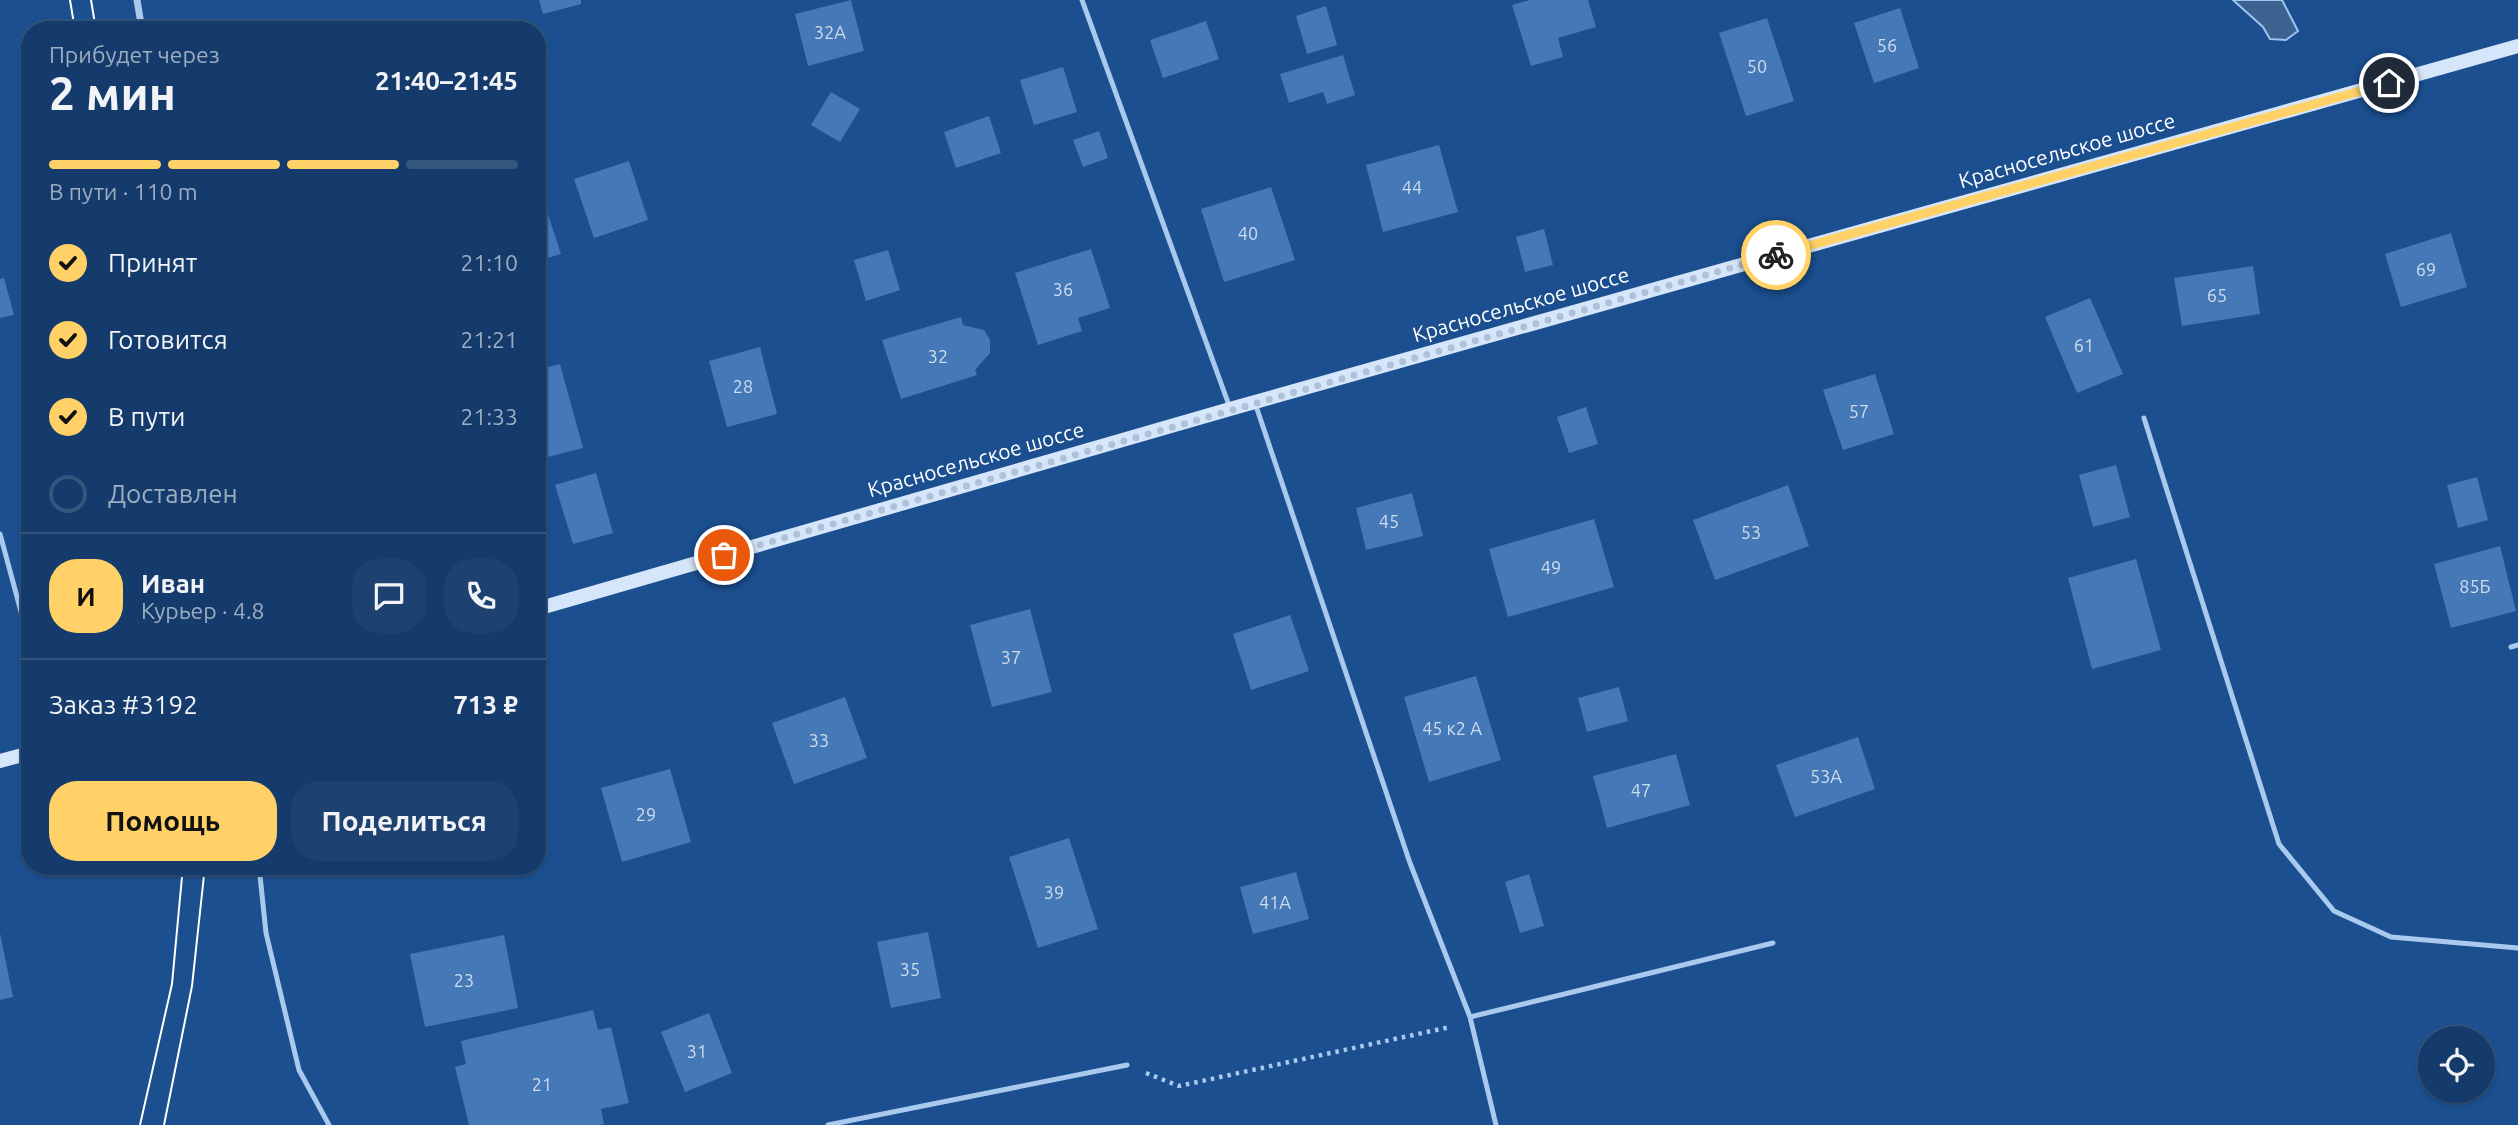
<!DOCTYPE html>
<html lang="ru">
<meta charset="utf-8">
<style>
:root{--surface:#143b6b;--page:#1d4271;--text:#f1f3f6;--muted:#9dadc1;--line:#33557e;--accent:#ffd166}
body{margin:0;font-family:Ubuntu,sans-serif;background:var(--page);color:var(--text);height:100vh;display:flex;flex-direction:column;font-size:26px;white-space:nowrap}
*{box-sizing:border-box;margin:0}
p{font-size:23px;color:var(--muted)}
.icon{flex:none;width:38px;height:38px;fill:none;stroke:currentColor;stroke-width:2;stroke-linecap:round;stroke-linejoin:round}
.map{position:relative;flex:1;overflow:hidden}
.details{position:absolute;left:21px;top:21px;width:525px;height:854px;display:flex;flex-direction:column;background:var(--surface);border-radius:28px;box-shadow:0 2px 5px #0004,0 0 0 2px var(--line)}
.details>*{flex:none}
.controls{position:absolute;left:2418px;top:1026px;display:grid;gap:14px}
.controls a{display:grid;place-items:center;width:77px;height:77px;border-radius:50%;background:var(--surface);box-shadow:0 2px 5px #0004,0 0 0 2px var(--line);font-size:35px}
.pin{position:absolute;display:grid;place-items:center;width:60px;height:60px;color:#fff;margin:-30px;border:4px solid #fff;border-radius:50%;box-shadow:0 2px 7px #0007}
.courier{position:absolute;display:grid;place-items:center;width:70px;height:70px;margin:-35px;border:5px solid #ffd166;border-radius:50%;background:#fff;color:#222;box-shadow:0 2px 9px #0007}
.overview em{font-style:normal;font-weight:700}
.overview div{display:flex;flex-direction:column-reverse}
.overview{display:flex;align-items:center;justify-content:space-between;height:119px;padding:0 28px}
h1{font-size:46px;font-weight:700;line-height:52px}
.bar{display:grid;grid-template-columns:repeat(4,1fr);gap:10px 7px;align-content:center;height:84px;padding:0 28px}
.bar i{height:9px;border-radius:5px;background:var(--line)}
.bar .on{background:var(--accent)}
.bar p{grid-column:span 4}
.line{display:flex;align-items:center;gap:18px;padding:0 28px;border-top:2px solid var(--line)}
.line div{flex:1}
.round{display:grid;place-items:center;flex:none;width:74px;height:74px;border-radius:28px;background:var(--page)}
ol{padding:0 28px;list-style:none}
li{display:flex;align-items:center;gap:21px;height:77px}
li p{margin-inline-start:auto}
li .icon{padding:7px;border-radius:50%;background:var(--accent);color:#111;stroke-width:4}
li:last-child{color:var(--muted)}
li i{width:38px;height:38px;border:4px solid var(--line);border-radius:50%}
.action{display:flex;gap:14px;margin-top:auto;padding:14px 28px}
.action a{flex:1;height:80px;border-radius:28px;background:var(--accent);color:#111;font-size:28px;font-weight:700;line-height:80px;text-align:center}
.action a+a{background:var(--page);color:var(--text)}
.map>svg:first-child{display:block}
.water{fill:#3c6290;stroke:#9cc4f0;stroke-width:2}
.building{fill:#4478b7}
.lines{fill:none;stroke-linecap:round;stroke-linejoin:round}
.path{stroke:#a9c9ee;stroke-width:4.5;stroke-dasharray:3.5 5;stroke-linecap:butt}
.service{stroke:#a9c9ee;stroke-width:5}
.minor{stroke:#a9c9ee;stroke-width:7}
.secondary{stroke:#d6e6fa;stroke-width:14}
.tram{stroke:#fff;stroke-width:2}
.done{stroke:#afc1d8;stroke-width:7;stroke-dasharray:0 12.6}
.route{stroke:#ffd166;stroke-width:9}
.labels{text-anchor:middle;stroke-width:5;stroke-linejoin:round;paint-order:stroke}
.number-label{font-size:18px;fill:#d0dded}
.street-label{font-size:21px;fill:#fff;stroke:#1b4f8f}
</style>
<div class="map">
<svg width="2518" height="1125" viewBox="0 0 2518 1125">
<rect width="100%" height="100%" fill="#1b4f8f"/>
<path class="water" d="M2233 0H2282L2298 31 2286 40 2270 39 2263 27Z"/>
<path class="building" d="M539 0H581V4L543 14Z
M851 0 864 51 808 66 795 14Z
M1530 0H1588L1596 27 1558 38 1563 57 1531 66 1512 5Z
M1326 6 1337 45 1307 54 1296 16Z
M1900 8 1919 68 1874 83 1854 23Z
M1767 18 1794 101 1746 116 1719 33Z
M1206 21 1219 59 1163 78 1150 40Z
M1343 55 1355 95 1327 104 1323 92 1289 103 1280 74Z
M1063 67 1077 112 1034 125 1020 80Z
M831 92 860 109 840 142 811 125Z
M989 116 1001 153 956 168 944 132Z
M1099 131 1108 158 1083 167 1073 140Z
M1439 145 1458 212 1383 232 1366 165Z
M629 161 648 220 594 238 574 179Z
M1271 187 1295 260 1224 282 1201 209Z
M537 190H540L561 254 537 261Z
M1544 229 1553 265 1525 272 1516 237Z
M2451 233 2467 287 2401 307 2385 254Z
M1091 249 1110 308 1078 318 1082 331 1038 345 1015 273Z
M888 250 900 290 866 301 854 260Z
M2253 266 2260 314 2182 326 2174 278Z
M4 278 14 315 0 318V279Z
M2090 298 2123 374 2077 393 2045 317Z
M961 317 963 325 984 330 990 340V353L975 370 977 375 901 399 882 340Z
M760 347 777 414 727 427 709 361Z
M560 364 583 448 540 459 537 370Z
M1875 374 1894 434 1843 450 1823 390Z
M1586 407 1598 444 1569 453 1557 417Z
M2116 465 2130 517 2093 527 2079 475Z
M596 473 613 533 573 544 555 485Z
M2477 477 2488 520 2458 528 2447 485Z
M1788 485 1809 546 1715 580 1693 520Z
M1412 493 1423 536 1366 550 1356 508Z
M1594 519 1614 587 1508 617 1489 549Z
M2500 546 2516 611 2451 628 2434 564Z
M2136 559 2161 650 2092 669 2068 578Z
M1030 609 1052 692 992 707 970 625Z
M1290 615 1309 671 1251 690 1233 634Z
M1476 676 1501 760 1429 782 1404 697Z
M1619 687 1628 721 1587 732 1578 698Z
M845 697 867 758 794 784 772 723Z
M1858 737 1875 789 1795 817 1776 765Z
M1676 754 1690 805 1607 828 1593 776Z
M670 769 691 842 622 862 601 788Z
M1069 838 1098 929 1038 948 1009 857Z
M1296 872 1309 919 1253 934 1240 887Z
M1529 874 1544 926 1520 933 1505 882Z
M928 932 941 998 891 1008 877 942Z
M0 933 13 997 0 1000Z
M504 935 518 1008 425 1027 410 954Z
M593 1010 598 1030 611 1027 629 1103 601 1109 604 1124 598 1125H469L455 1067 466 1064 461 1041Z
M709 1013 732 1073 685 1092 661 1032Z"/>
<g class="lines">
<path class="path" d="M1146 1073 1179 1086 1450 1027"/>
<path class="service" d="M1082 0 1230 408
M1255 403 1410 863 1470 1017 1496 1125
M2144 418 2279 844 2334 911 2391 937 2518 948
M0 534 30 645
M2511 647 2518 645
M259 866 266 933 299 1070 329 1125
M1470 1017 1773 943
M828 1125 1127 1065"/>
<path class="minor" d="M137 0 142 30"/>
<path class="secondary" d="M537 609 1230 409 2518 46
M0 761 30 753"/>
<path class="tram" d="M70 0 75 30
M91 0 96 30
M140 1125 172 984 183 866
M164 1125 192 986 205 866"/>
</g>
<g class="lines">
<path class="done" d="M724 555 1776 255"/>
<path class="route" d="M1776 255 2389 83"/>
</g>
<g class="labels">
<g class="number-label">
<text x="830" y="39">32А</text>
<text x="1887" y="52">56</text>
<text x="1757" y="73">50</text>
<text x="1412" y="194">44</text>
<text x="1248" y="240">40</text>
<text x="2426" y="276">69</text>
<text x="1063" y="296">36</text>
<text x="2217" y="302">65</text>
<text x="2084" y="352">61</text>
<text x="938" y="363">32</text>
<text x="743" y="393">28</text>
<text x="1859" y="418">57</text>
<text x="1389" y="528">45</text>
<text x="1751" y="539">53</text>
<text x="1551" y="574">49</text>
<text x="2475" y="593">85Б</text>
<text x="1011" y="664">37</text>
<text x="1452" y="735">45 к2 А</text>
<text x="819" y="747">33</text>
<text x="1826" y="783">53А</text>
<text x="1641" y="797">47</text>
<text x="646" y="821">29</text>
<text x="1054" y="899">39</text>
<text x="1275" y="909">41А</text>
<text x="910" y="976">35</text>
<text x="464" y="987">23</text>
<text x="697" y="1058">31</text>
<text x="542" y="1091">21</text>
</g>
<g class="street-label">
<text transform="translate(2067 151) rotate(-16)" y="7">Красносельское шоссе</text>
<text transform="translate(1521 305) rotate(-16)" y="7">Красносельское шоссе</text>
<text transform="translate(976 460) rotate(-16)" y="7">Красносельское шоссе</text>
</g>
</g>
</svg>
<div class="controls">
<a><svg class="icon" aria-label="locate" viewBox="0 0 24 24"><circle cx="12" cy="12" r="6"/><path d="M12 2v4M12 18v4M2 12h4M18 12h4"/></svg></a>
</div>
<div class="pin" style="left:724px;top:555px;background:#ea580c"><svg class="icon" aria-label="bag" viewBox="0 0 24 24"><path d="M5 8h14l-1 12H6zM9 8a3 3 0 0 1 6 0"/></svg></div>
<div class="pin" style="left:2389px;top:83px;background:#1f2937"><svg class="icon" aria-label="home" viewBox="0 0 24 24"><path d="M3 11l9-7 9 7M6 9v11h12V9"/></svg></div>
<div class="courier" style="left:1776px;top:255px"><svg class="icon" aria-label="bike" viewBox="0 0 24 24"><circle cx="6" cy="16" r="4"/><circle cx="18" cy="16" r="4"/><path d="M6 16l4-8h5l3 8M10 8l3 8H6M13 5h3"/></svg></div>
<section class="details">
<div class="overview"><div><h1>2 мин</h1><p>Прибудет через</p></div><em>21:40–21:45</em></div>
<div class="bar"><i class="on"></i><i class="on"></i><i class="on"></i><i></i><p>В пути · 110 m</p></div>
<ol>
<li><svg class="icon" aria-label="check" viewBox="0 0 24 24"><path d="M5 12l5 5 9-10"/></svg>Принят<p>21:10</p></li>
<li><svg class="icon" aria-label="check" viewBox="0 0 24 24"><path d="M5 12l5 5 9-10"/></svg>Готовится<p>21:21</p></li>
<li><svg class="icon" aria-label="check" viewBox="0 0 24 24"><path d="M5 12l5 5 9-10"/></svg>В пути<p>21:33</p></li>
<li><i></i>Доставлен</li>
</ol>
<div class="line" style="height:126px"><b class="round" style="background:var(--accent);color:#111">И</b><div><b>Иван</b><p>Курьер · 4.8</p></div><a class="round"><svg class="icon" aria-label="chat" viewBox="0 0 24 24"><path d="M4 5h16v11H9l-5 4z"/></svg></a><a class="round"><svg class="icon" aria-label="phone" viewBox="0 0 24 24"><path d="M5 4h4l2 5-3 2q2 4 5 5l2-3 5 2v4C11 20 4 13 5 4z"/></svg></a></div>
<div class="line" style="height:91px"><div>Заказ #3192</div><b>713 ₽</b></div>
<div class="action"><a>Помощь</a><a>Поделиться</a></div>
</section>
</div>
